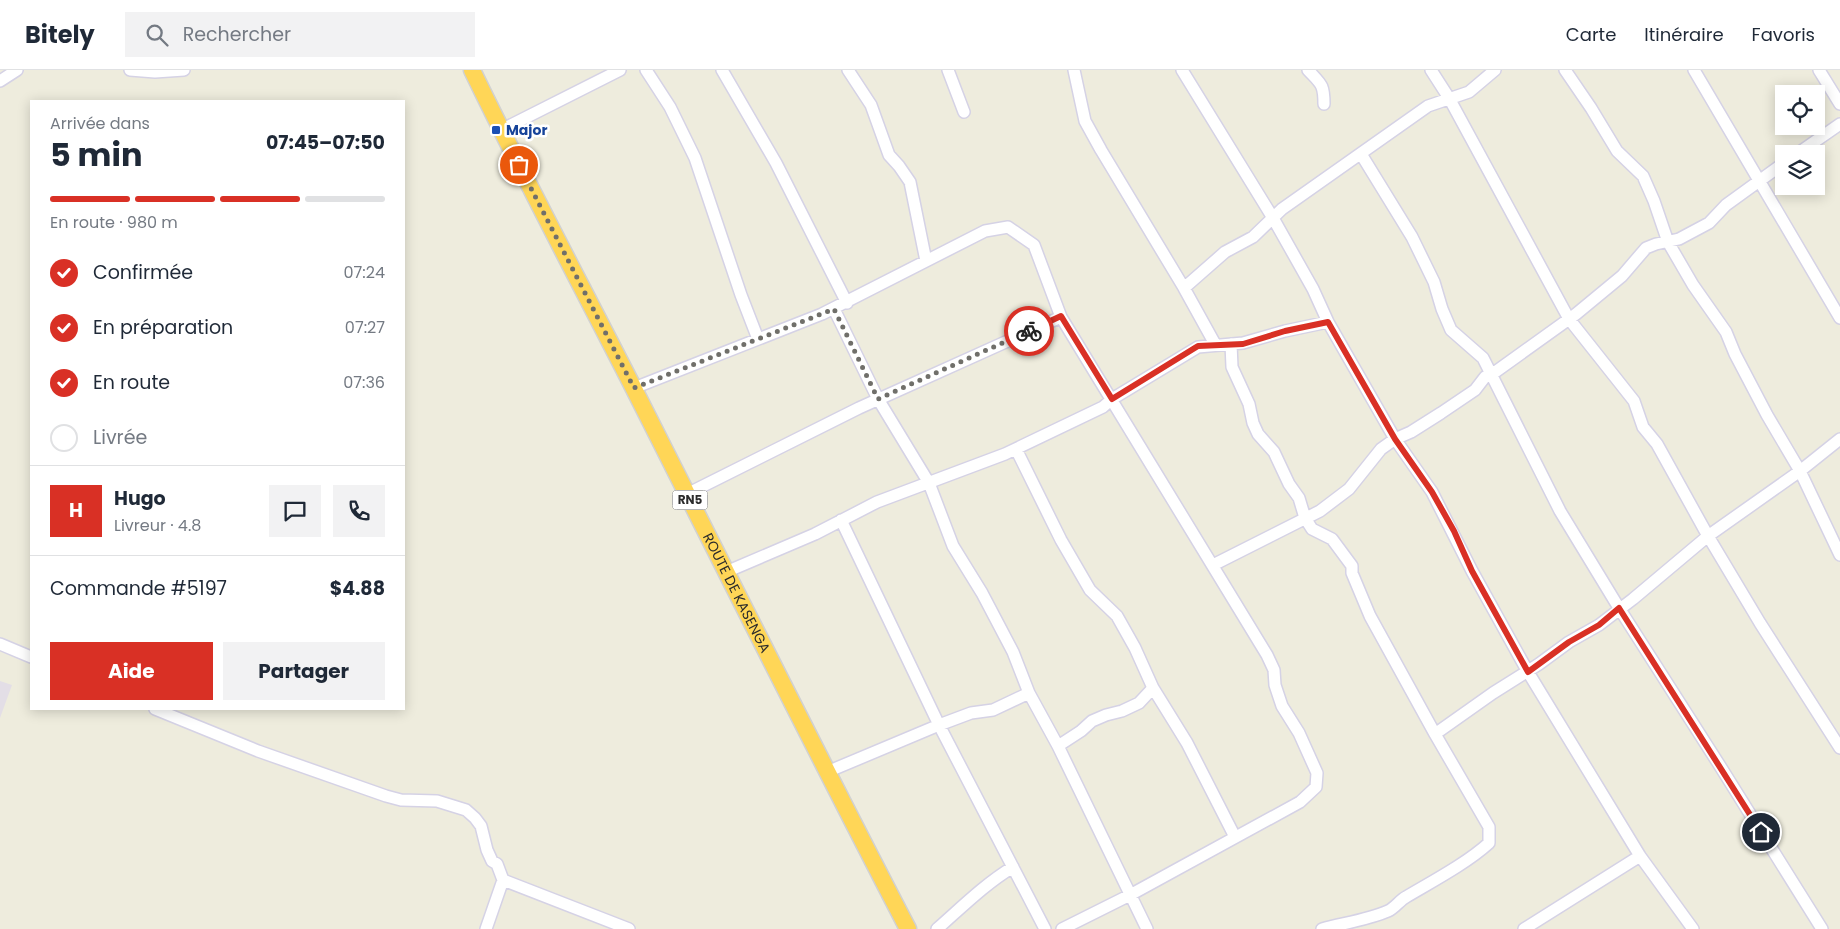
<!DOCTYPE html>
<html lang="fr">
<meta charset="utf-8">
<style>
:root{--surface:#fff;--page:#f2f2f3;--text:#1f2937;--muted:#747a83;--line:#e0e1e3;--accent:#d93025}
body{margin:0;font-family:Poppins,sans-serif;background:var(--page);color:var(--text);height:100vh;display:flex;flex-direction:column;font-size:19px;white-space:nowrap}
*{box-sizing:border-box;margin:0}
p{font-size:16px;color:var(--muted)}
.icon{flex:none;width:28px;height:28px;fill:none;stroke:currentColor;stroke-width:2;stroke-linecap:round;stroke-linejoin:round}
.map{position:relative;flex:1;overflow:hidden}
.side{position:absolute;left:30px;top:30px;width:375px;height:610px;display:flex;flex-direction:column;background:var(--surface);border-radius:0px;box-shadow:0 2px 12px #0003}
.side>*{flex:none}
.controls{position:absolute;left:1775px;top:15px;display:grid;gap:10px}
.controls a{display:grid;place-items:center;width:50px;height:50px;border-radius:0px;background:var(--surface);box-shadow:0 2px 12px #0003;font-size:25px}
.pin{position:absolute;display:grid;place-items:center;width:42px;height:42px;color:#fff;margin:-21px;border:2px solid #fff;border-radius:50%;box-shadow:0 1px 5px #0007}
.courier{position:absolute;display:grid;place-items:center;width:50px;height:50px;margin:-25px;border:4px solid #d93025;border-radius:50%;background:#fff;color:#222;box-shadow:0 1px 6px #0007}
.overview em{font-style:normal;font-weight:700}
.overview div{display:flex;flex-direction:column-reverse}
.overview{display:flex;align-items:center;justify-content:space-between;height:85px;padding:0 20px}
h1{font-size:32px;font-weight:700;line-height:38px}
.bar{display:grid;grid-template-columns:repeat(4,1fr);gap:8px 5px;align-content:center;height:60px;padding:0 20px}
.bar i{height:6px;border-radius:4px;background:var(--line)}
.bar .on{background:var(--accent)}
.bar p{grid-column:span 4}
.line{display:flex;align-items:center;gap:12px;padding:0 20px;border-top:1px solid var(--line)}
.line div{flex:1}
.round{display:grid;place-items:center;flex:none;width:52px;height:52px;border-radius:0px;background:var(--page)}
ol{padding:0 20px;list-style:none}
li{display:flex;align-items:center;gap:15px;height:55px}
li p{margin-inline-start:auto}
li .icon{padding:5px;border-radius:50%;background:var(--accent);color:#fff;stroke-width:4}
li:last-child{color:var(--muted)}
li i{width:28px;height:28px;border:2px solid var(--line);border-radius:50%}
.button{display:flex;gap:10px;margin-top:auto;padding:10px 20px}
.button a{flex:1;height:58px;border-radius:0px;background:var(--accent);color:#fff;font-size:20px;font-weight:700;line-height:58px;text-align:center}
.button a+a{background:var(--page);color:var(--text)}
header{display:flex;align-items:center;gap:30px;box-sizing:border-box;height:70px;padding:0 25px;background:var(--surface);border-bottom:1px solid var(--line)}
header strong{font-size:24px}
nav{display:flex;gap:28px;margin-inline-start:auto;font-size:18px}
.search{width:350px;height:45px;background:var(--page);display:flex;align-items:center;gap:12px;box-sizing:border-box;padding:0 18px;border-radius:0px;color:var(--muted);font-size:19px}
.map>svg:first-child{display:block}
.industrial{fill:#e3dee6}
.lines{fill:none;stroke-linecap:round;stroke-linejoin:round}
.minor-casing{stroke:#d5d2e5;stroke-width:14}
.highway-casing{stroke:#d1d1d1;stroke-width:19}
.minor{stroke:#fff;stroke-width:11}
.highway{stroke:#ffd657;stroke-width:16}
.done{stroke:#706f6a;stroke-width:5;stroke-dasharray:0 9}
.route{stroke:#d93025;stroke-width:6}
.transit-dot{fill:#1a4fb4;stroke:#fff;stroke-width:2}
.labels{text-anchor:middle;stroke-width:5;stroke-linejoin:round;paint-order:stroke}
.shield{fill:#fff;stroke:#6b6b6b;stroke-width:1}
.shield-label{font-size:12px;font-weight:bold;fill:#2c2c2c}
.transit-label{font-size:14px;font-weight:bold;fill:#164399;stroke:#fff;text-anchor:start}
.street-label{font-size:14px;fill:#2c2c2c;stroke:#fff}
</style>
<header>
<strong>Bitely</strong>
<div class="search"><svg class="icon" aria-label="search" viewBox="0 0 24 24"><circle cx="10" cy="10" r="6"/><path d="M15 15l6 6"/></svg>Rechercher</div>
<nav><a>Carte</a><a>Itinéraire</a><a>Favoris</a></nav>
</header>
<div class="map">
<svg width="1840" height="859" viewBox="0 0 1840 859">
<rect width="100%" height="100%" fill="#eeecdd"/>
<path class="industrial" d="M0 611 12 615 0 648Z"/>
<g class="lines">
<defs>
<path id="minor" d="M130 0 155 2 184 0
M646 0 670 37 695 88 741 225 758 269
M722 0 776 93 847 233
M848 0 871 35 889 85 899 96 910 112 926 191
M948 0 964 42
M1074 0 1085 51 1101 80 1184 218 1215 274
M1182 0 1273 148 1313 219 1328 252 1395 369 1432 422 1472 501 1528 602 1640 786 1693 859
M1308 0C1321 14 1324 14 1324 34
M1431 0 1449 28 1569 249 1634 331 1643 357 1657 374 1708 466 1760 553 1840 678
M1565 0 1591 38 1617 81 1643 106 1654 131 1668 172 1693 215 1726 262 1735 284 1767 345 1800 401 1840 485
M1694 0 1840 248
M1819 0 1840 34
M0 11 17 0
M501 60 620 0
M1361 84 1412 167 1434 212 1442 239 1451 260 1483 288 1560 441 1619 538 1720 696 1822 859
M1797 84 1840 54
M1184 218 1225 182 1253 167 1282 139 1428 36 1469 22 1495 0
M834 239 878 329 929 413 953 476 982 523 1013 582 1029 623
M1231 274 1232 297 1249 334 1253 353 1258 364 1274 382 1289 414 1299 428 1305 448 1312 459 1332 469 1352 496V503L1370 546 1435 664 1489 757V773C1467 793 1433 811 1406 827 1400 830 1395 838 1388 841 1367 850 1344 853 1322 859
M634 318 822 244 985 161 1008 157 1034 175 1061 247 1267 585 1274 600 1275 615 1282 636 1299 663 1317 703 1316 717 1300 732 1130 825 1062 859
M1016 379 1061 470 1090 520 1117 546 1135 578 1153 618 1187 673 1235 767
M687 424 859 338 1061 247
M841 450 939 655 1045 859
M1213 495 1320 441 1349 419 1381 379 1395 369 1411 362 1441 343 1475 320 1485 307 1491 305 1576 244 1622 206 1646 178 1656 174 1679 169 1709 153 1726 135 1784 93
M726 502 815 464 877 432 1005 384 1103 337 1112 329 1198 277 1243 273 1285 261 1328 252
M0 574 31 587
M155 639 258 681 386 726 401 730 437 731 466 740 475 748 481 756 487 780 492 791 497 794 503 810 629 859
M1435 664 1493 623 1539 594 1569 572 1599 555 1633 529 1708 466 1800 401 1840 369
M1058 676 1081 661 1092 651 1106 645 1122 641 1139 633 1153 618
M827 702 939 655 971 643 993 640 1029 623 1058 676 1147 859
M486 859 503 810
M937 859C962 837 985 814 1013 797
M1524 859 1640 786"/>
<g id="highway">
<path id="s1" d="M472 0C524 108 580 213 634 319 725 499 815 680 908 859"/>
</g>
</defs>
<use href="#minor" class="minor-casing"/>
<use href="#highway" class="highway-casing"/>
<use href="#minor" class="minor"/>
<use href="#highway" class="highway"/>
</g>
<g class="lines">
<path class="done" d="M519 95 634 318 834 239 878 329 1029 261"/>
<path class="route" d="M1029 261 1061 246 1112 329 1198 276 1243 274 1285 261 1328 252 1395 369 1432 422 1454 461 1472 501 1528 602 1569 572 1599 555 1619 538 1761 762"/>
</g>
<rect class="transit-dot" x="491" y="55" width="10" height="10" rx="2.5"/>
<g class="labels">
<rect class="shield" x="672.5" y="420.5" width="35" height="19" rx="4"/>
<g class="shield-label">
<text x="690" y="434">RN5</text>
</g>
<g class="transit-label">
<text x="506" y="65">Major</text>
</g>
<g class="street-label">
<text dy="5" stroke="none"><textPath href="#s1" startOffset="586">ROUTE DE KASENGA</textPath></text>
</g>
</g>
</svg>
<div class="controls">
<a><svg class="icon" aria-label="locate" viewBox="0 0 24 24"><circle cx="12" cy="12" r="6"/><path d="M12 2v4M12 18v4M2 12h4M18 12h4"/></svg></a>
<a><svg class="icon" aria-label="layers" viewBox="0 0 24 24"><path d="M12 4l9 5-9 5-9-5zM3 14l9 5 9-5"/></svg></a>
</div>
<div class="pin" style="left:519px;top:95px;background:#ea580c"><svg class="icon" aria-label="bag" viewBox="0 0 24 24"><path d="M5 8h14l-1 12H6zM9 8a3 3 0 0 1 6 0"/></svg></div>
<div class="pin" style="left:1761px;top:762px;background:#1f2937"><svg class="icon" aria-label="home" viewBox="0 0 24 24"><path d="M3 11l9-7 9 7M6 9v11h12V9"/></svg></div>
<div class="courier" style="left:1029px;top:261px"><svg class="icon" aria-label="bike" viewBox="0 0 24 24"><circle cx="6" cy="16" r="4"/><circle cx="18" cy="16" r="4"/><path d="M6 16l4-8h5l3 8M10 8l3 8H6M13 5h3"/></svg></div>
<section class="side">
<div class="overview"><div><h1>5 min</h1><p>Arrivée dans</p></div><em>07:45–07:50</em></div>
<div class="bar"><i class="on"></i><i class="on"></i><i class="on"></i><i></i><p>En route · 980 m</p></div>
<ol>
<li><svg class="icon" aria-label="check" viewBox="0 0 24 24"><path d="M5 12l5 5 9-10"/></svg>Confirmée<p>07:24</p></li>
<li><svg class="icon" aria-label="check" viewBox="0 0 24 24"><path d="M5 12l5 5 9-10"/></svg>En préparation<p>07:27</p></li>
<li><svg class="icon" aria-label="check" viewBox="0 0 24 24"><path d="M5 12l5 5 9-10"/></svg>En route<p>07:36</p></li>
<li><i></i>Livrée</li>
</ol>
<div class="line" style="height:90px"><b class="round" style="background:var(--accent);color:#fff">H</b><div><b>Hugo</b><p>Livreur · 4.8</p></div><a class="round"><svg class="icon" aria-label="chat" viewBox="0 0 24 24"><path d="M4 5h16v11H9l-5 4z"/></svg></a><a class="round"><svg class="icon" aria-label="phone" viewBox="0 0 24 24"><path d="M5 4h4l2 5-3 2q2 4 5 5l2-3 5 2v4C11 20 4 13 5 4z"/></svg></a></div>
<div class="line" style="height:65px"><div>Commande #5197</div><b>$4.88</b></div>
<div class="button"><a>Aide</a><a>Partager</a></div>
</section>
</div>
